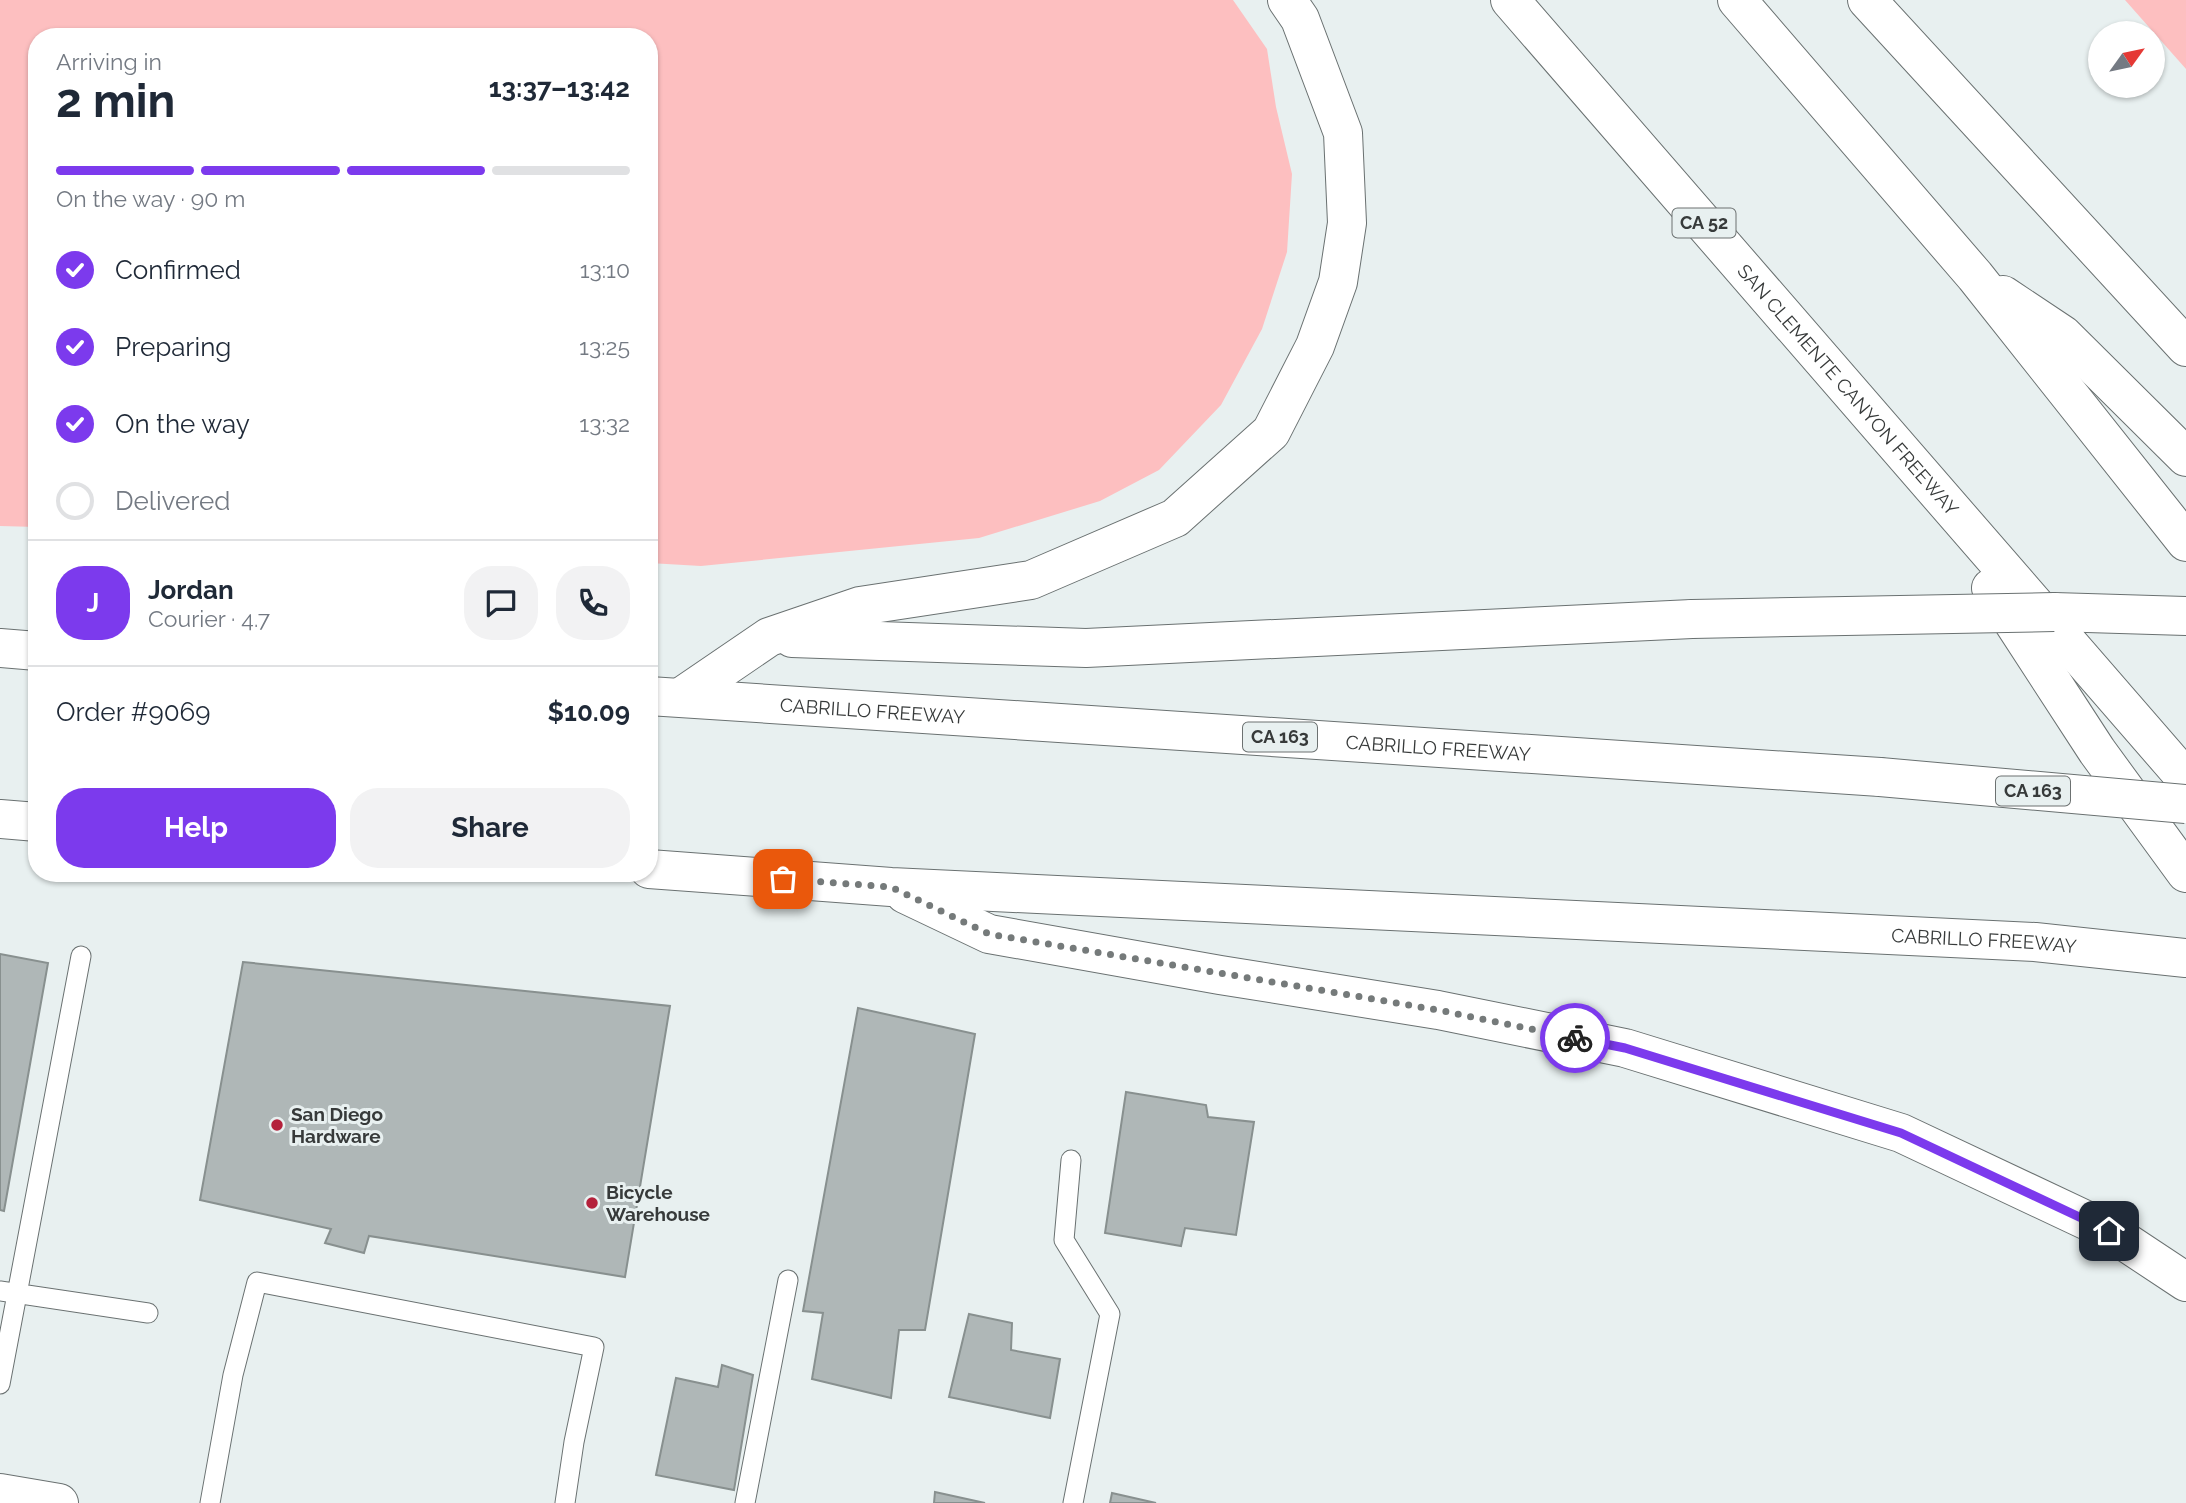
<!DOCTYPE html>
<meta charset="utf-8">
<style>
:root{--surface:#fff;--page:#f2f2f3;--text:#1f2937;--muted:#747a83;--line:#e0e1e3;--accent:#7c3aed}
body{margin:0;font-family:Raleway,sans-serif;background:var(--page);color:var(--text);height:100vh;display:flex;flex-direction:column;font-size:26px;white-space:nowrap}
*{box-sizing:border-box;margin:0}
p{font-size:23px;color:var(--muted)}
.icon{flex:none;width:38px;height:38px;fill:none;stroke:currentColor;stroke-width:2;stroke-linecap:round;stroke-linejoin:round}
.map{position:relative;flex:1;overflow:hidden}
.sheet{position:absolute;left:28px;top:28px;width:630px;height:854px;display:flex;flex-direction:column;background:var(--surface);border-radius:28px;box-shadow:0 2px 5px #0004}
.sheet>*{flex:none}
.needle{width:46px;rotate:57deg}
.buttons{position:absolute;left:2088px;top:21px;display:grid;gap:14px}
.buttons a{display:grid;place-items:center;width:77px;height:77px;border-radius:50%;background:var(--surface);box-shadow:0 2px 5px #0004;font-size:35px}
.pin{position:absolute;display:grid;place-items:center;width:60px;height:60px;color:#fff;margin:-30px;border-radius:14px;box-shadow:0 4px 10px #0006}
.courier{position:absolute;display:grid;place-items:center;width:70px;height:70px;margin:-35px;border:5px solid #7c3aed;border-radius:50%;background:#fff;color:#222;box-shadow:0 2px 9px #0007}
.headline em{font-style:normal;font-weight:700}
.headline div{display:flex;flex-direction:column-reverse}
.headline{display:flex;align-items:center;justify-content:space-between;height:119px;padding:0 28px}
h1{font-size:46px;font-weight:700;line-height:52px}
.bar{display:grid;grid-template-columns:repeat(4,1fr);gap:10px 7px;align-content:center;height:84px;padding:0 28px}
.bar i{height:9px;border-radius:5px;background:var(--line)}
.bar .current{background:var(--accent)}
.bar p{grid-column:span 4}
.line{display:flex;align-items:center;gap:18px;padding:0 28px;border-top:2px solid var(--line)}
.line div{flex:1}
.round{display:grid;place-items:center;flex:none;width:74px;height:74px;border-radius:28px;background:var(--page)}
ol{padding:0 28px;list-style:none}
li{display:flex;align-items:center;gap:21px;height:77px}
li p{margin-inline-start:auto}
li .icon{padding:7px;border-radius:50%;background:var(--accent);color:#fff;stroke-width:4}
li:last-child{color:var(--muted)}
li i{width:38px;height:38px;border:4px solid var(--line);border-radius:50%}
.action{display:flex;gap:14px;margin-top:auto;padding:14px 28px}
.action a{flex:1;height:80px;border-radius:28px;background:var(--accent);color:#fff;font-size:28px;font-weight:700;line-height:80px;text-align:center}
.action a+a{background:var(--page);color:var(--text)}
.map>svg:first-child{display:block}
.green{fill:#fdbfc0}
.building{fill:#afb7b7;stroke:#88908f;stroke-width:2}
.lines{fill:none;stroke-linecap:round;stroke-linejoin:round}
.lane-casing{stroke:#6a7171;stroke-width:21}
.secondary-casing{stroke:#6a7171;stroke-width:40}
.highway-casing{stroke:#6a7171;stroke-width:40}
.lane{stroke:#fff;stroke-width:19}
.secondary{stroke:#fff;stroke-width:38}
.highway{stroke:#fff;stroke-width:38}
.highway-bridge-casing{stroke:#6a7171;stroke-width:40;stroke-linecap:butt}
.highway-bridge{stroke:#fff;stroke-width:38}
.done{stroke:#757a7a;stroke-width:7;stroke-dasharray:0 12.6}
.route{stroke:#7c3aed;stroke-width:9}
.poi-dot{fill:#b4213b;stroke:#e8f0f0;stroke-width:2.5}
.labels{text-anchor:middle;stroke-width:6;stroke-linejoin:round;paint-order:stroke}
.shield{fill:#e8f0f0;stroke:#6c7171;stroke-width:2}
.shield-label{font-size:18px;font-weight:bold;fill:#373a3a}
.street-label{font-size:19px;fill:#373a3a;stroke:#e8f0f0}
.poi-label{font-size:19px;font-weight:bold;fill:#373a3a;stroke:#e8f0f0;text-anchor:start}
</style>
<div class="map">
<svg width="2186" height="1503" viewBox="0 0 2186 1503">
<rect width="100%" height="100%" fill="#e8f0f0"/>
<path class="green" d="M0 0H1233L1267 49 1276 107 1292 174 1287 252 1262 329 1221 405 1159 470 1100 501 979 538 701 566 649 563V37H37V527L0 526Z
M2125 0H2186V69Z"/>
<path class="building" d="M0 954 48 963 4 1211 0 1210Z
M243 962 670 1006 625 1277 369 1236 364 1253 325 1243 331 1229 200 1200Z
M858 1008 975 1034 925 1330H899L891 1398 812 1379 823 1313 803 1311Z
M1126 1092 1206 1105 1208 1117 1254 1122 1236 1235 1185 1228 1181 1246 1105 1233Z
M969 1314 1012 1323 1011 1350 1060 1359 1050 1418 949 1397Z
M722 1365 753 1375 734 1490 656 1475 676 1378 718 1387Z
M935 1492 985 1503H934Z
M1112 1493 1156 1503H1110Z"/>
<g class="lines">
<defs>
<path id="lane" d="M1071 1160 1064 1240 1110 1314 1073 1503
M0 1291 148 1313
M0 1384 81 956
M210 1503 233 1375 257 1282 594 1347 574 1442 565 1503
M745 1503 788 1280"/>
<path id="secondary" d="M0 1493 59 1503"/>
<g id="highway">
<path id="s1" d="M1510 0 2186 779"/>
<path d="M1737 0 1975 276 2186 542"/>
<path d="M1867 0 2186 347"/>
<path d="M2003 295 2063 335 2186 457"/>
<path d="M1991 588 2097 751 2186 873"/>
<path d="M2054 612 2186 616"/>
<path d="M792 638 1086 648 1692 619"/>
<path d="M0 648 37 651"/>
<path id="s2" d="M649 696 1880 777"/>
<path d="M681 697 769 637 860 606 1031 580 1175 518 1271 432 1315 346 1338 282 1347 223 1343 133 1300 19 1287 0"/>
<path d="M0 819 37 822"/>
<path id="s3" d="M649 869 891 887 2035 942 2186 958"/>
<path d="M905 894 989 934 1220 975 1438 1010 1625 1048 1901 1133 2109 1231 2186 1282"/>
</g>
</defs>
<use href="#lane" class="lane-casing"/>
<use href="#secondary" class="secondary-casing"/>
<use href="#highway" class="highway-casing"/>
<use href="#lane" class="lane"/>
<use href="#secondary" class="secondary"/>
<use href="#highway" class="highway"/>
<defs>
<path id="highway-bridge" d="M1692 619 2054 612
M1880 777 2186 804"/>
</defs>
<use href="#highway-bridge" class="highway-bridge-casing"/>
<use href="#highway-bridge" class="highway-bridge"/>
</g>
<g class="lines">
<path class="done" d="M783 879 891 887 989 934 1438 1010 1575 1038"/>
<path class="route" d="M1575 1038 1625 1048 1901 1133 2109 1231"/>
</g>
<g class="poi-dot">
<circle cx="277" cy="1125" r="7"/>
<circle cx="592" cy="1203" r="7"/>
</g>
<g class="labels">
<g class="shield">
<rect x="1672.5" y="208.5" width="63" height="29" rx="5"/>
<rect x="1243" y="722.5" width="74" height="29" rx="5"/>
<rect x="1996" y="776.5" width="74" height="29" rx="5"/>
</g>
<g class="shield-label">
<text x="1704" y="229">CA 52</text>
<text x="1280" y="743">CA 163</text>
<text x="2033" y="797">CA 163</text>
</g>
<g class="street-label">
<text dy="7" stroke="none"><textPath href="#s1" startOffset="516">SAN CLEMENTE CANYON FREEWAY</textPath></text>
<text dy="7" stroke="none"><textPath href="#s2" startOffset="224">CABRILLO FREEWAY</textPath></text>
<text dy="7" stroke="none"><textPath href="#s2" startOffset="791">CABRILLO FREEWAY</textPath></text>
<text dy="7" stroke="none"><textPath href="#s3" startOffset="1337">CABRILLO FREEWAY</textPath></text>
</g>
<g class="poi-label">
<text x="291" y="1121">San Diego<tspan x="291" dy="22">Hardware</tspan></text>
<text x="606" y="1199">Bicycle<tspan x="606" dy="22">Warehouse</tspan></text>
</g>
</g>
</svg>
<div class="buttons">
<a><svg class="needle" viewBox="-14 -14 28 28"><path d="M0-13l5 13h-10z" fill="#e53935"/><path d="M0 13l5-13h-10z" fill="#747a83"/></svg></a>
</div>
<div class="pin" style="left:783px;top:879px;background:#ea580c"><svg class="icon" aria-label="bag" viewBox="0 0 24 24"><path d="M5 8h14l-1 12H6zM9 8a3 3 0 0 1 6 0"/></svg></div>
<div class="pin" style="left:2109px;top:1231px;background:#1f2937"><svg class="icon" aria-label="home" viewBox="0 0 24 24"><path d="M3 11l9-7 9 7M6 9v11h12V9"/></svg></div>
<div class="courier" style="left:1575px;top:1038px"><svg class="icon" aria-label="bike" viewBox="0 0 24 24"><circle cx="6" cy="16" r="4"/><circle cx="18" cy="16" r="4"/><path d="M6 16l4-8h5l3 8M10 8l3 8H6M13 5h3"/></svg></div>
<section class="sheet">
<div class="headline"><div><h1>2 min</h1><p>Arriving in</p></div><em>13:37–13:42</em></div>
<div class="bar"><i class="current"></i><i class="current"></i><i class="current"></i><i></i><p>On the way · 90 m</p></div>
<ol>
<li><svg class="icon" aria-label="check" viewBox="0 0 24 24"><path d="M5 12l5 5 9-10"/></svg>Confirmed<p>13:10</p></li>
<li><svg class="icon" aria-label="check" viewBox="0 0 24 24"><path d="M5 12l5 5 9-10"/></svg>Preparing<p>13:25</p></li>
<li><svg class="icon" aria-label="check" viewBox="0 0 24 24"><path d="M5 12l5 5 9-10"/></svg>On the way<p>13:32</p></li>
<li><i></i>Delivered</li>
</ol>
<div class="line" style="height:126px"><b class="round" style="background:var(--accent);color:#fff">J</b><div><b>Jordan</b><p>Courier · 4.7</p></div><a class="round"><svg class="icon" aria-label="chat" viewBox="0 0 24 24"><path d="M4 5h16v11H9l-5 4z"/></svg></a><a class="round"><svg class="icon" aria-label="phone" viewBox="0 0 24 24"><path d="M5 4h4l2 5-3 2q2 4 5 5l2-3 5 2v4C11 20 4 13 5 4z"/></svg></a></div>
<div class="line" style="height:91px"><div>Order #9069</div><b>$10.09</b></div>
<div class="action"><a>Help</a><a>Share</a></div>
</section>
</div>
